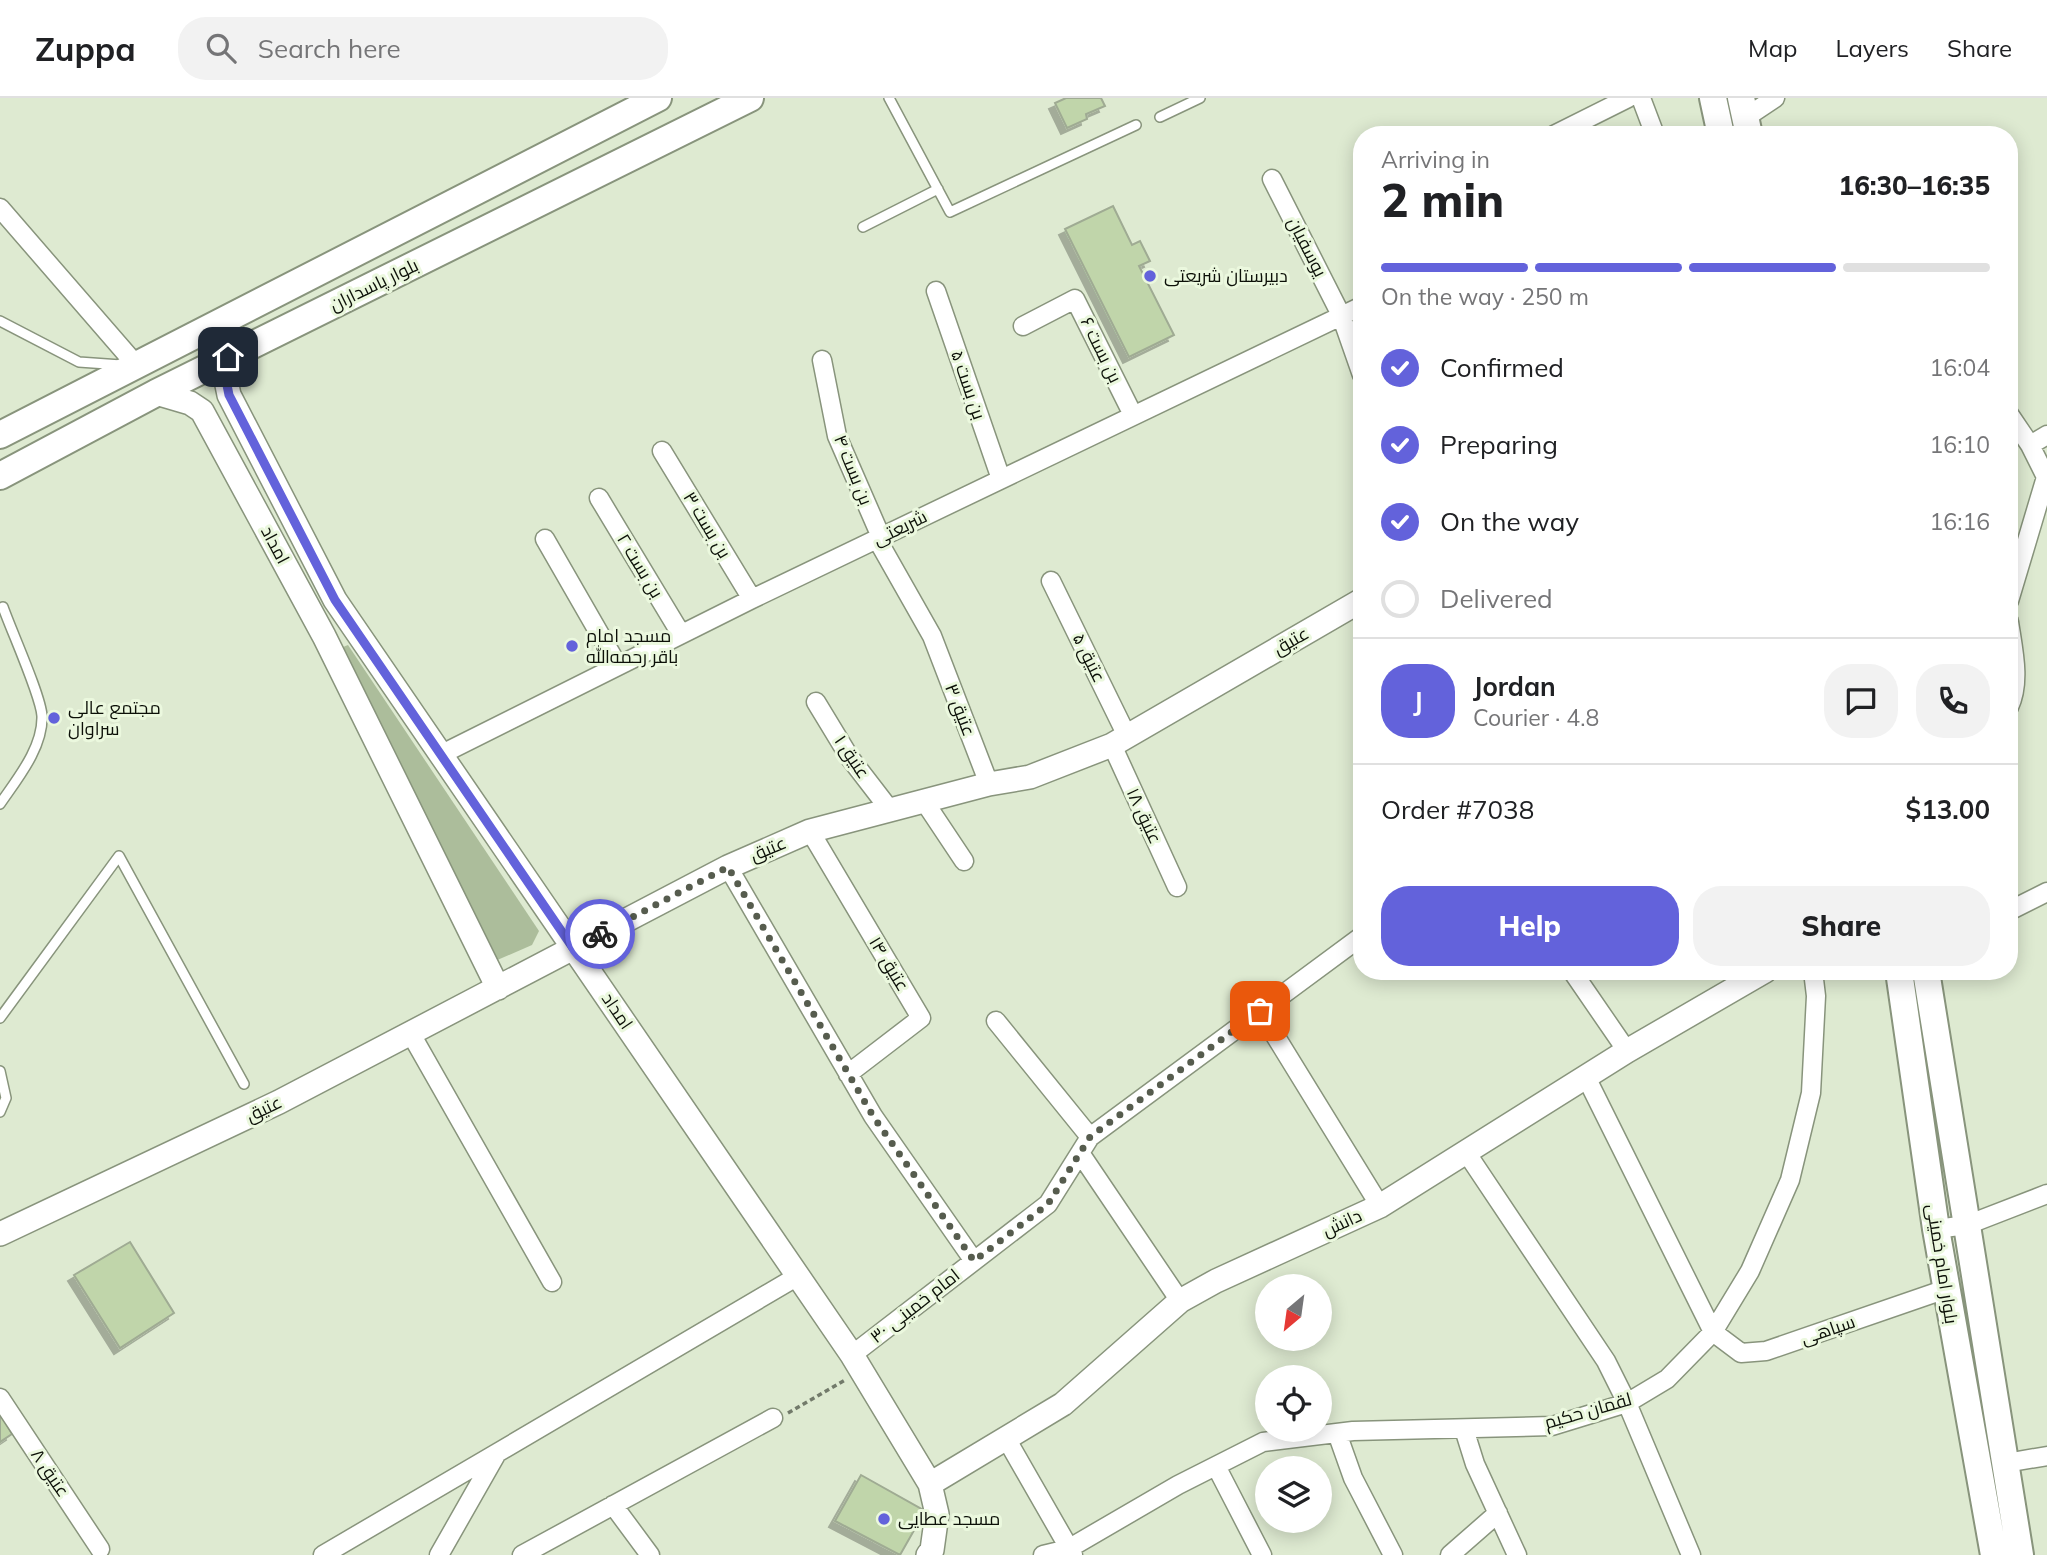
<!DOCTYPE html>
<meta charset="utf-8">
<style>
:root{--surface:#fff;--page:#f2f2f2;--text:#202124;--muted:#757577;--line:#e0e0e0;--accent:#6362db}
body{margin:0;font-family:Mulish,Cairo,sans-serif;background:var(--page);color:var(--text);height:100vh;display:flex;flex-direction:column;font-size:26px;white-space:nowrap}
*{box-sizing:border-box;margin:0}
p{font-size:23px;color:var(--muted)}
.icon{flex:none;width:38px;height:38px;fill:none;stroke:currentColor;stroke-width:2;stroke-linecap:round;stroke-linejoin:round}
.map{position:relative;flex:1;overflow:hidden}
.details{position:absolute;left:1353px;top:28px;width:665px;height:854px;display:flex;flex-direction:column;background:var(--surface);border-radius:28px;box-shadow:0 4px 18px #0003}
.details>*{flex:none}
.needle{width:46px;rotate:209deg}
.tools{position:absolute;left:1255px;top:1176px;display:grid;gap:14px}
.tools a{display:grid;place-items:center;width:77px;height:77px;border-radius:50%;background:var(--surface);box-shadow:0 4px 18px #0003;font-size:35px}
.pin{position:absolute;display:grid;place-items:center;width:60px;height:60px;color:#fff;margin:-30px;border-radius:14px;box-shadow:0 4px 10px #0006}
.courier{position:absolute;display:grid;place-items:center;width:70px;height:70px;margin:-35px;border:5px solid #6362db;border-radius:50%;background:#fff;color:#222;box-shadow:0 2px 9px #0007}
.head em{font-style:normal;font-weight:800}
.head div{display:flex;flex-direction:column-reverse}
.head{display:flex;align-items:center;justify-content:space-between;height:119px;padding:0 28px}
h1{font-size:46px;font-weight:800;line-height:52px}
.bar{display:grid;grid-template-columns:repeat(4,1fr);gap:10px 7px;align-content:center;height:84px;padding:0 28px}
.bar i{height:9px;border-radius:5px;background:var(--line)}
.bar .current{background:var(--accent)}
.bar p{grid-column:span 4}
.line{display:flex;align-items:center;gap:18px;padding:0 28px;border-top:2px solid var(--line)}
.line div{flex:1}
.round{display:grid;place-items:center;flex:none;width:74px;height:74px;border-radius:28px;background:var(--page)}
ol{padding:0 28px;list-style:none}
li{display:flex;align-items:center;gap:21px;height:77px}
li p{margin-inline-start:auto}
li .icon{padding:7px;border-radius:50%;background:var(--accent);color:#fff;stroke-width:4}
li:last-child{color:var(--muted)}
li i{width:38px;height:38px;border:4px solid var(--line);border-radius:50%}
.button{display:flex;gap:14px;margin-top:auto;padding:14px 28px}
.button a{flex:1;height:80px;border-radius:28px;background:var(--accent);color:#fff;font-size:28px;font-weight:800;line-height:80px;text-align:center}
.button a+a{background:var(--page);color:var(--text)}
header{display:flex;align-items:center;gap:42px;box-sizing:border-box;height:98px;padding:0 35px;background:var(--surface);border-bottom:2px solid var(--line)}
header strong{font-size:33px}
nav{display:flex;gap:38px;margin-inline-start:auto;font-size:24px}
.search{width:490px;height:63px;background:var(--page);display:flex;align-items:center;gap:18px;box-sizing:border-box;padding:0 24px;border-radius:28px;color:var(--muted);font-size:26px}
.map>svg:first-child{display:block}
.green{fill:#acbd9b}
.building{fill:#c0d5aa;stroke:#9fab93;stroke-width:2;filter:url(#shadow)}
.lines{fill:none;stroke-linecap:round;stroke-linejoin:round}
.service-casing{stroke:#88947c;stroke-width:12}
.minor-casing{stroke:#88947c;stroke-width:21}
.tertiary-casing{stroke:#88947c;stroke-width:26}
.secondary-casing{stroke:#88947c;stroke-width:30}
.path{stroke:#727a6a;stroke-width:3.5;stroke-dasharray:5 3.5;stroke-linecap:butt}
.service{stroke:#fff;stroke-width:9}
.minor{stroke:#fff;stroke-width:18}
.tertiary{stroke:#fff;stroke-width:23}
.secondary{stroke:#fff;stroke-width:26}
.done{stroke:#565c4e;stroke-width:7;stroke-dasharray:0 12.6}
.route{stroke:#6362db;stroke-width:9}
.poi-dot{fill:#6362db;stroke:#ebf8de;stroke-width:2.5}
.labels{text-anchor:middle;stroke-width:6;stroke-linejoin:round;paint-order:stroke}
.street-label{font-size:18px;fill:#0c1008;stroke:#ebf8de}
.poi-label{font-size:18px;fill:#0c1008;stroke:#ebf8de;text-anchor:start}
</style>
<header>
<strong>Zuppa</strong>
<div class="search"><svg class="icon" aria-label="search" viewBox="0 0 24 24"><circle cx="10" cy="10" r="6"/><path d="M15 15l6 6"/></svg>Search here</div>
<nav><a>Map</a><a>Layers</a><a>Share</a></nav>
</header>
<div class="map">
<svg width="2047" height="1457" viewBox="0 0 2047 1457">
<defs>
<filter id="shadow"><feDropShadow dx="-6" dy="6" stdDeviation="0" flood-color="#0004"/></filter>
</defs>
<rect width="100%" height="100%" fill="#deead1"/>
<path class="green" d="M348 547 539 833 532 847 495 863 338 551Z"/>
<path class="building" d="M1066 0H1101L1105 8 1086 16 1087 21 1067 30 1055 5Z
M1113 108 1132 147 1140 143 1150 163 1139 168 1174 237 1129 259 1065 131Z
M130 1144 174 1215 120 1250 74 1177Z
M0 1315 12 1336 0 1344Z
M861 1377 925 1413 900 1457 835 1423Z"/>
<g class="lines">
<defs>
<path id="service" d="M889 0 950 114 1136 27
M1160 19 1200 0
M863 129 938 91
M0 223 79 264 121 267
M0 706C17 681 43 650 42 618 41 598 11 532 3 509
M0 920 119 758 244 986
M0 973 6 1000 0 1014"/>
<path id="minor" d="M1641 0 1655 37
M1745 20 1775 0
M1554 37 1628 0
M1272 81 1341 217 1362 277
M0 110 137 268
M936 193 1001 381
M1023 228 1075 201 1133 317
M822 262 837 338 881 439
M2009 316 2030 347 2047 337
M662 353 752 501
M599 400 681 536
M545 441 618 568
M877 441 932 538 989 686
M1051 483 1127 638
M2009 503 2046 379 2030 347
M2009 524C2013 551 2021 584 2009 609
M816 604 850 660 890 712
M1112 647 1177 789
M440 657 752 501 1362 208
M924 703 964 763
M810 733 921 920 848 976
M728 769 873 1018 974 1163
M2009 813 2047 794
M1572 873 1627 953
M1260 913 1380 1108
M996 923 1090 1039
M411 936 552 1184
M1586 979 1713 1234 1741 1255 1766 1253 1946 1191
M1466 1054 1606 1263 1627 1305 1691 1457
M1080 1055 1180 1203
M1936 1131 1967 1127 2047 1096
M852 1257 1048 1106 1090 1039 1362 838
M0 1300 100 1451
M1464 1331 1475 1366 1517 1457
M1337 1335 1353 1380 1393 1457
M1007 1342 1073 1457
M2006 1365 2047 1358
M1216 1368 1262 1457
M613 1407 650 1457
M323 1457 497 1355
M439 1457 497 1355 798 1178
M522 1457 773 1320
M1043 1457 1068 1451 1178 1387 1263 1344 1353 1333 1552 1328 1627 1305 1667 1281 1713 1234 1750 1173 1790 1082 1811 995 1816 898 1813 873
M1450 1457 1498 1415"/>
<path id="tertiary" d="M228 259 225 277 229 297 335 502 852 1257 930 1386 937 1416 932 1452 928 1457
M156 295 190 305 202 313 324 538 498 890
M0 1136 279 1004 728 769 810 733 989 686 1030 679 1112 647 1362 502
M930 1386 1063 1306 1180 1203 1216 1183 1380 1108 1627 953 1765 873"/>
<path id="secondary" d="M1713 0 1721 37
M1741 0 1749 37
M0 337 658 0
M0 378 156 295 750 0
M1899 873 1936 1131 1994 1457
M1926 873 2020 1457"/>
</defs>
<use href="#service" class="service-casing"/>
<use href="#minor" class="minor-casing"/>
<use href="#tertiary" class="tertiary-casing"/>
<use href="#secondary" class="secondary-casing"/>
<path class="path" d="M788 1315 845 1282"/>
<use href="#service" class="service"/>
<use href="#minor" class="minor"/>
<use href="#tertiary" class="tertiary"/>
<use href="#secondary" class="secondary"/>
</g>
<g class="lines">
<path class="done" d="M600 836 728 769 873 1018 974 1163 1048 1106 1090 1039 1260 913"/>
<path class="route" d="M228 259 225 277 229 297 335 502 573 850 600 836"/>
</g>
<g class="poi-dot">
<circle cx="1150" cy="178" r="7"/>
<circle cx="572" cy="548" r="7"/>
<circle cx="54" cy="620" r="7"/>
<circle cx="884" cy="1421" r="7"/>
</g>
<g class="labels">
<g class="street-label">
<text transform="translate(1307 149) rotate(63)" y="6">یوسفیان</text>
<text transform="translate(374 187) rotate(-26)" y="6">بلوار پاسداران</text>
<text transform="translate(1101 252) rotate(64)" y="6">بن بست ۶</text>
<text transform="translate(968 287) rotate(71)" y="6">بن بست ۵</text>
<text transform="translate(853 372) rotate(68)" y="6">بن بست ۴</text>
<text transform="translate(707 427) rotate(59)" y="6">بن بست ۳</text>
<text transform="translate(900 430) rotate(-26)" y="6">شریعتی</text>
<text transform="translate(275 447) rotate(62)" y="6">امداد</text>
<text transform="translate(640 468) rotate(59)" y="6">بن بست ۲</text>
<text transform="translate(1291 543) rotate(-30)" y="6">عتیق</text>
<text transform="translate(1089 560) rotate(64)" y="6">عتیق ۵</text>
<text transform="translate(960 612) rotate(69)" y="6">عتیق ۳</text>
<text transform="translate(852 659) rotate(56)" y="6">عتیق ۱</text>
<text transform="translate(1144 718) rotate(65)" y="6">عتیق ۱۸</text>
<text transform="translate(768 751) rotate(-23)" y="6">عتیق</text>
<text transform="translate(889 866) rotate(59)" y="6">عتیق ۱۴</text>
<text transform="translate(617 913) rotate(56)" y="6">امداد</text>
<text transform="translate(264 1011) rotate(-26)" y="6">عتیق</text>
<text transform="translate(1342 1125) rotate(-25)" y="6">دانش</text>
<text transform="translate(1942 1166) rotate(81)" y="6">بلوار امام خمینی</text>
<text transform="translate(915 1208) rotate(-38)" y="6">امام خمینی ۳۰</text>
<text transform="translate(1828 1232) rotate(-19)" y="6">سپاهی</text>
<text transform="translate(1588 1313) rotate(-16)" y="6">لقمان حکیم</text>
<text transform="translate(50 1375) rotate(56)" y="6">عتیق ۸</text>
</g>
<g class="poi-label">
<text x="1164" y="184">دبیرستان شریعتی</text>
<text x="586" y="544">مسجد امام<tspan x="586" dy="21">باقر رحمه‌الله</tspan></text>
<text x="68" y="616">مجتمع عالی<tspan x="68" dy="21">سراوان</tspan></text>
<text x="898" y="1427">مسجد عطایی</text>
</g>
</g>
</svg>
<div class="tools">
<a><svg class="needle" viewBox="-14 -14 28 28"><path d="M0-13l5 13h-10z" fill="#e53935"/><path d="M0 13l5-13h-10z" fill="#757577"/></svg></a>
<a><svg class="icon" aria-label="locate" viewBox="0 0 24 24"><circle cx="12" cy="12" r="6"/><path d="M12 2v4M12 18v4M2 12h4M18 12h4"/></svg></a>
<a><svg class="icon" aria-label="layers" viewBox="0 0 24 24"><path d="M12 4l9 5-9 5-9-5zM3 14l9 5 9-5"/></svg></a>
</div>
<div class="pin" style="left:1260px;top:913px;background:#ea580c"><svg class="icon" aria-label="bag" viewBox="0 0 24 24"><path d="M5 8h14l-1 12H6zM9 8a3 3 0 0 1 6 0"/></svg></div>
<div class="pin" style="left:228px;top:259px;background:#1f2937"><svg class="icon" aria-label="home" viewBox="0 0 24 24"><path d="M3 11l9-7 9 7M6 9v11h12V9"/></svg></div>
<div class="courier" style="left:600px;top:836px"><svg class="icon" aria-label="bike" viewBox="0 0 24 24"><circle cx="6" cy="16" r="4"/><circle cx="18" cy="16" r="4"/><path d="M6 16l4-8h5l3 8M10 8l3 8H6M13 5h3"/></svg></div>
<section class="details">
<div class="head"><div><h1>2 min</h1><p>Arriving in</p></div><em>16:30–16:35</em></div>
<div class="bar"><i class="current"></i><i class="current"></i><i class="current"></i><i></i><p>On the way · 250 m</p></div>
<ol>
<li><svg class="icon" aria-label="check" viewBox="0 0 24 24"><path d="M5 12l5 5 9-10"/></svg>Confirmed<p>16:04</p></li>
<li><svg class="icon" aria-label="check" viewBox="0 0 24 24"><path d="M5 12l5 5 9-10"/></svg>Preparing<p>16:10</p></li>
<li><svg class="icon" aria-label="check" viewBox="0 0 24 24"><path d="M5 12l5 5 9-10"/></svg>On the way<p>16:16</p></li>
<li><i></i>Delivered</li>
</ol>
<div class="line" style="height:126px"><b class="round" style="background:var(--accent);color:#fff">J</b><div><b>Jordan</b><p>Courier · 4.8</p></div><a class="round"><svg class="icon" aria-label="chat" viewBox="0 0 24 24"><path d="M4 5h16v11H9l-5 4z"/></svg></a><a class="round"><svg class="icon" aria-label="phone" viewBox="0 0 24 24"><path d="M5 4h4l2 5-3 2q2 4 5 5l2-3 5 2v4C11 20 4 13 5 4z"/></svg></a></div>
<div class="line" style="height:91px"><div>Order #7038</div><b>$13.00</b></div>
<div class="button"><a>Help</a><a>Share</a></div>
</section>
</div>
